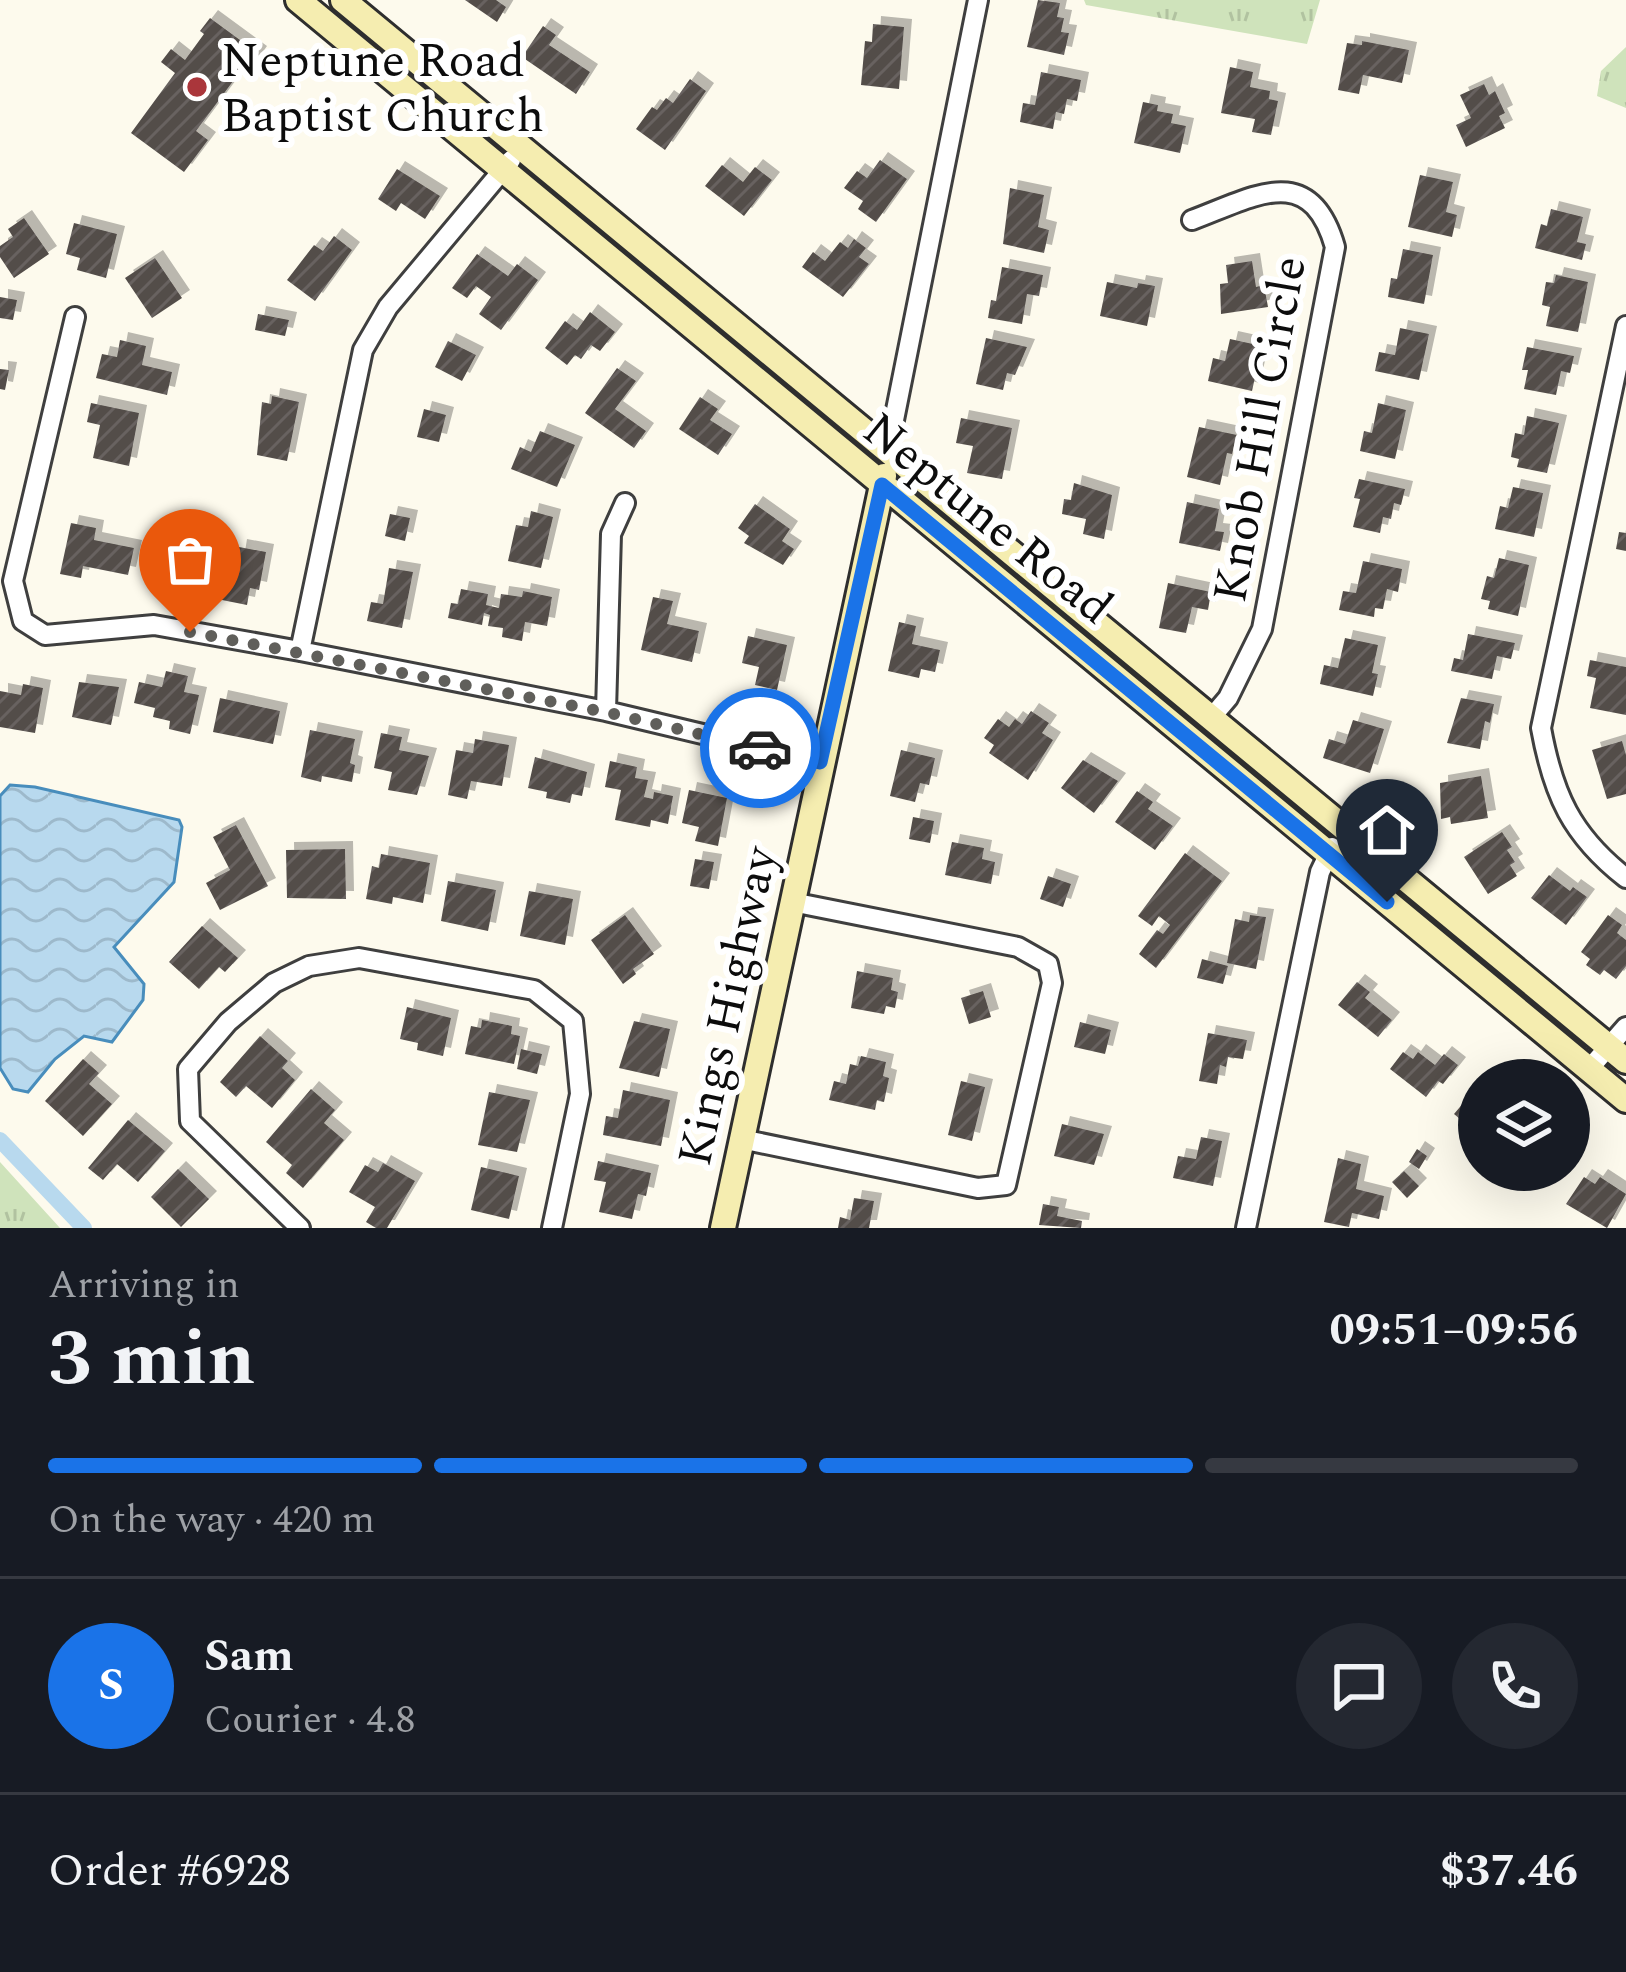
<!DOCTYPE html>
<meta charset="utf-8">
<style>
:root{--surface:#171b24;--page:#242831;--text:#f1f3f6;--muted:#9ea1a6;--line:#363941;--accent:#1a73e8}
body{margin:0;font-family:Spectral,serif;background:var(--page);color:var(--text);height:100vh;display:flex;flex-direction:column;font-size:45px;white-space:nowrap}
*{box-sizing:border-box;margin:0}
p{font-size:39px;color:var(--muted)}
.icon{flex:none;width:66px;height:66px;fill:none;stroke:currentColor;stroke-width:2;stroke-linecap:round;stroke-linejoin:round}
.map{position:relative;height:1228px;overflow:hidden}
.drawer{display:flex;flex-direction:column;background:var(--surface);flex:1}
.drawer>*{flex:none}
.controls{position:absolute;left:1458px;top:1059px;display:grid;gap:24px}
.controls a{display:grid;place-items:center;width:132px;height:132px;border-radius:50%;background:var(--surface);box-shadow:0 12px 48px #0002;font-size:60px}
.pin{position:absolute;display:grid;place-items:center;width:102px;height:102px;color:#fff;margin:-123px -51px;border-radius:50% 50% 50% 0;rotate:-45deg;box-shadow:0 0 12px #0007}
.pin .icon{rotate:45deg}
.courier{position:absolute;display:grid;place-items:center;width:120px;height:120px;margin:-60px;border:9px solid #1a73e8;border-radius:50%;background:#fff;color:#222;box-shadow:0 3px 15px #0007}
.headline em{font-style:normal;font-weight:700}
.headline div{display:flex;flex-direction:column-reverse}
.headline{display:flex;align-items:center;justify-content:space-between;height:204px;padding:0 48px}
h1{font-size:78px;font-weight:700;line-height:90px}
.bar{display:grid;grid-template-columns:repeat(4,1fr);gap:18px 12px;align-content:center;height:144px;padding:0 48px}
.bar i{height:15px;border-radius:9px;background:var(--line)}
.bar .selected{background:var(--accent)}
.bar p{grid-column:span 4}
.line{display:flex;align-items:center;gap:30px;padding:0 48px;border-top:3px solid var(--line)}
.line div{flex:1}
.round{display:grid;place-items:center;flex:none;width:126px;height:126px;border-radius:63px;background:var(--page)}
.map>svg:first-child{display:block}
.grass{fill:url(#grass-tufts)}
.water{fill:url(#water-waves);stroke:#488dbc;stroke-width:3}
.lines{fill:none;stroke-linecap:round;stroke-linejoin:round}
.canal{stroke:#b8d9ee;stroke-width:16}
.building{fill:url(#building-hatch);filter:url(#shadow)}
.street-casing{stroke:#3f3f3f;stroke-width:24}
.secondary-casing{stroke:#2e2e2e;stroke-width:30}
.street{stroke:#fff;stroke-width:18}
.secondary{stroke:#f5edb0;stroke-width:24}
.done{stroke:#605f5b;stroke-width:12;stroke-dasharray:0 21.6}
.route{stroke:#1a73e8;stroke-width:15}
.poi-dot{fill:#aa363b;stroke:#fff;stroke-width:4.5}
.labels{text-anchor:middle;stroke-width:12;stroke-linejoin:round;paint-order:stroke}
.poi-label{font-size:48px;fill:#0c0c0c;stroke:#fff;text-anchor:start}
.street-label{font-size:48px;fill:#0c0c0c;stroke:#fff}
</style>
<div class="map">
<svg width="1626" height="1228" viewBox="0 0 1626 1228">
<defs>
<pattern id="grass-tufts" width="24" height="20" patternUnits="userSpaceOnUse" patternTransform="scale(3)"><rect width="24" height="20" fill="#cfe3bb"/><path d="M3 7l-1-3M5 7V3M7 7l1-3M15 17l-1-3M17 17v-4M19 17l1-3" fill="none" stroke="#b1c2a0"/></pattern>
<pattern id="water-waves" width="16" height="10" patternUnits="userSpaceOnUse" patternTransform="scale(3)"><rect width="16" height="10" fill="#b8d9ee"/><path d="M0 5q4-4 8 0t8 0" fill="none" stroke="#9db9cb"/></pattern>
<pattern id="building-hatch" width="6" height="6" patternUnits="userSpaceOnUse" patternTransform="scale(3)"><rect width="6" height="6" fill="#534d4a"/><path d="M-1 1l2-2M0 6l6-6M5 7l2-2" fill="none" stroke="#676260"/></pattern>
<filter id="shadow"><feDropShadow dx="8" dy="-8" stdDeviation="0" flood-color="#0004"/></filter>
</defs>
<rect width="100%" height="100%" fill="#fdfaed"/>
<path class="grass" d="M1084 0H1320L1307 44 1086 5Z
M1626 47V108L1597 96 1601 71Z
M0 1162 60 1228H0Z"/>
<path class="water" d="M10 785 35 787 179 820 182 827 174 882 114 947 144 984 143 1000 112 1042 84 1036 55 1059 28 1092 13 1089 0 1068V796Z"/>
<g class="lines">
<path class="canal" d="M0 1140 84 1228"/>
</g>
<path class="building" d="M465 0H496L506 7 497 22Z
M1038 0 1060 3 1057 17 1064 18 1061 32 1069 33 1064 55 1027 47Z
M210 18 259 54 249 68 245 65 196 131 208 140 184 172 131 133 175 73 161 62 171 49 185 60 204 34 200 31Z
M873 24 904 27 899 89 861 85 865 41 872 42Z
M543 26 556 35 549 45 590 72 576 94 522 57Z
M1362 41 1409 50 1402 83 1363 75 1359 94 1338 90 1347 43 1362 45Z
M1230 67 1253 72 1250 87 1270 91 1269 99 1278 101 1271 135 1252 132 1255 119 1221 113Z
M1041 72 1081 80 1077 101 1067 99 1064 114 1056 112 1053 129 1020 122 1023 103 1035 105Z
M690 79 706 91 665 150 636 129 652 107 657 110 666 98 673 103Z
M1484 84 1489 95 1495 91 1505 113 1499 116 1505 128 1466 147 1456 125 1471 118 1460 95Z
M1143 102 1158 105 1157 111 1173 114 1171 123 1186 126 1180 153 1134 143Z
M880 160 907 179 876 222 858 209 863 201 844 188 857 171 867 178Z
M722 165 743 182 755 167 772 180 744 216 705 186Z
M397 169 440 196 425 219 401 203 396 211 378 199Z
M1420 175 1453 182 1446 212 1457 215 1452 237 1408 227Z
M1010 188 1044 195 1038 227 1049 230 1044 253 1003 244Z
M1551 209 1583 217 1577 242 1586 244 1582 260 1535 248 1541 224 1547 226Z
M24 218 49 254 14 278 0 257V246L13 237 8 229Z
M74 223 117 234 106 278 77 270 80 258 66 254Z
M334 236 352 250 315 301 287 280 314 245 323 251Z
M854 239 866 248 859 257 869 264 843 297 802 267 813 252 825 261 840 242 848 248Z
M1403 249 1433 255 1424 304 1388 297 1391 278 1397 279Z
M477 254 508 276 517 264 538 280 501 330 479 314 491 297 476 286 467 298 452 288Z
M155 258 182 298 152 318 125 278Z
M1252 261 1256 287 1264 285 1268 307 1221 314 1220 284 1228 283 1226 265Z
M1002 267 1043 275 1039 296 1027 294 1022 324 988 318 991 300 996 301Z
M1556 275 1588 282 1578 332 1546 326 1550 307 1542 305 1546 282 1554 283Z
M1107 282 1137 288 1138 283 1155 286 1147 326 1100 316Z
M0 297 17 300 13 320 0 318Z
M590 312 615 332 600 351 591 345 581 359 575 355 567 365 545 348 565 321 577 330Z
M258 314 289 320 285 336 255 330Z
M1400 328 1429 334 1419 380 1375 371 1379 352 1395 355Z
M986 338 1027 347 1015 375 1007 373 1003 390 976 384Z
M1230 339 1262 346 1252 391 1208 381 1213 358 1225 361Z
M120 340 146 346 142 365 172 372 167 395 96 378 102 354 117 357Z
M448 341 476 355 462 381 435 367Z
M1527 347 1574 356 1570 373 1561 371 1556 395 1524 389 1528 370H1522Z
M617 368 636 381 615 409 646 431 634 448 585 413Z
M0 369 9 370 5 390 0 389Z
M272 396 299 402 287 461 257 455 262 402 271 404Z
M700 397 718 409 710 420 732 434 718 455 679 429Z
M91 403 139 413 129 466 93 458 100 425 87 422Z
M1378 403 1406 410 1395 459 1360 451 1364 431 1372 433Z
M424 409 446 415 439 442 417 437Z
M1527 416 1559 423 1547 473 1517 467 1519 459 1511 457 1515 433 1524 435Z
M961 418 1012 428 1002 479 967 473 973 446 956 443Z
M1199 427 1237 435 1232 454 1227 453 1220 485 1187 477Z
M540 431 575 445 557 487 511 469 520 447 531 452Z
M1359 479 1405 489 1401 505 1394 503 1391 519 1383 517 1380 533 1353 527 1360 499 1354 498Z
M1074 483 1112 495 1104 539 1083 534 1086 519 1062 514 1064 499 1071 500Z
M1513 487 1543 493 1534 537 1495 529 1500 506 1508 508Z
M1187 502 1219 509 1215 531 1224 532 1220 551 1179 543Z
M755 504 790 529 782 541 794 549 783 565 744 543 749 536 738 528Z
M531 511 553 517 541 568 508 561 516 525 528 527Z
M390 514 410 518 405 541 385 536Z
M71 523 96 528 94 540 134 548 128 575 83 566 81 578 60 574Z
M1619 532 1626 533V551L1616 549Z
M239 547 266 552 259 590 250 588 247 605 217 599 223 570 235 572Z
M1499 558 1529 565 1518 616 1488 609 1490 601 1481 599 1487 576 1494 578Z
M1363 561 1402 569 1398 592 1387 589 1383 609 1375 608 1374 617 1339 610 1343 591 1356 593Z
M389 568 413 572 402 628 367 621 371 602 383 604Z
M1168 583 1211 592 1208 610 1192 607 1186 633 1159 628Z
M461 589 488 594 486 605 499 608 501 594 522 597 523 591 552 597 547 626 525 622 522 641 502 637 503 628 488 626 490 615 484 613 482 625 448 618 451 603 458 604Z
M653 597 673 601 667 624 699 631 692 662 641 650Z
M899 622 916 626 912 644 940 650 935 672 921 669 919 678 888 671Z
M1468 634 1515 643 1511 659 1497 656 1492 679 1451 671 1454 658 1463 660Z
M748 636 787 645 777 690 755 685 759 667 742 663Z
M1345 638 1378 645 1372 673 1378 674 1373 696 1320 684 1324 665 1338 668Z
M1590 660 1626 667V715L1590 708 1596 678 1587 676Z
M166 671 188 676 184 692 199 695 190 734 169 729 170 721 153 717 155 708 134 703 139 682 162 687Z
M79 682 119 687 111 725 72 717Z
M23 684 43 688 35 733 0 727V691L21 695Z
M220 698 280 711 273 744 213 732Z
M1461 698 1494 704 1490 723 1485 721 1480 749 1447 743Z
M1031 711 1049 723 1042 733 1053 740 1028 780 989 753 994 745 984 738 998 719 1009 727 1015 719 1022 724Z
M1353 720 1384 729 1370 773 1323 758 1329 739 1345 744Z
M310 730 355 739 350 763 355 765 352 782 322 776 321 782 301 777Z
M381 733 402 737 399 750 429 756 417 795 388 790 392 772 374 768Z
M475 739 509 745 502 786 471 781 467 799 448 795 456 750 473 753Z
M1622 741 1626 755V794L1607 799 1592 750Z
M901 750 935 758 929 785 920 783 915 802 890 796Z
M535 757 587 772 582 796 572 794 570 803 546 798 547 792 528 788Z
M1083 760 1118 781 1094 813 1061 788Z
M610 761 637 767 635 778 648 780 644 797 653 799 654 792 673 796 668 824 651 820 650 827 615 820 621 790 605 787Z
M1481 776 1488 818 1451 824 1450 817 1441 819 1440 783Z
M689 790 727 798 718 846 695 841 699 827 682 823Z
M1137 791 1153 802 1148 809 1173 826 1155 850 1115 822Z
M913 817 934 821 930 843 909 839Z
M236 825 268 886 220 910 206 883 230 870 213 837Z
M1502 832 1512 847 1507 850 1515 862 1510 865 1517 876 1488 894 1464 857Z
M952 842 984 848 982 859 995 862 991 884 945 875Z
M345 849 346 899 287 898 286 850Z
M1185 853 1222 881 1156 968 1139 954 1157 930 1163 934 1170 925 1159 916 1152 926 1138 916Z
M381 854 430 863 423 903 393 897 392 904 366 899 372 866 379 868Z
M695 859 714 862 709 889 690 886Z
M1549 875 1570 891 1573 887 1587 897 1566 925 1531 898Z
M1048 876 1071 884 1063 907 1040 899Z
M448 881 496 890 488 931 441 921Z
M529 891 573 899 565 945 520 936Z
M625 915 654 954 633 969 636 974 623 984 591 940Z
M1250 915 1266 917 1256 969 1227 963 1235 919 1249 922Z
M1608 915 1622 925 1617 933 1626 940V966L1616 979 1604 970 1600 975 1586 965 1590 959 1581 952Z
M202 926 238 958 225 972 219 967 199 989 169 962Z
M1202 959 1228 966 1223 984 1197 978Z
M857 971 893 978 891 990 898 992 895 1008 886 1006 884 1014 851 1008Z
M1357 982 1370 992 1365 998 1392 1020 1378 1037 1338 1005Z
M983 991 991 1017 969 1024 961 998Z
M407 1007 451 1018 443 1056 417 1050 418 1043 400 1039Z
M482 1020 512 1026 511 1034 520 1036 514 1064 465 1054 471 1026 481 1028Z
M634 1021 670 1029 659 1077 619 1068Z
M1080 1022 1111 1030 1105 1054 1074 1047Z
M1208 1033 1247 1040 1243 1059 1228 1057 1226 1067 1220 1065 1217 1084 1199 1081Z
M260 1036 288 1061 282 1068 295 1080 272 1108 246 1086 236 1097 220 1082Z
M521 1049 542 1054 537 1074 517 1069Z
M1403 1052 1413 1059 1418 1052 1435 1065 1444 1054 1458 1065 1443 1084 1438 1081 1426 1097 1390 1069Z
M861 1056 886 1062 883 1076 889 1078 884 1102 877 1100 875 1110 829 1100 834 1081 846 1084 850 1064 858 1066Z
M83 1059 99 1073 89 1084 112 1104 83 1136 45 1101Z
M961 1081 985 1087 972 1141 948 1135Z
M311 1089 335 1110 324 1123 344 1140 303 1188 286 1173 292 1165 266 1142Z
M623 1090 670 1100 661 1146 603 1135 606 1116 618 1118Z
M489 1092 530 1100 517 1152 478 1145Z
M1479 1100V1135L1454 1114 1465 1101 1473 1107Z
M128 1120 165 1151 138 1182 117 1164 103 1180 88 1168Z
M1062 1124 1104 1134 1094 1165 1054 1156Z
M1201 1137 1222 1141 1213 1186 1173 1178 1178 1156 1196 1159Z
M1417 1149 1427 1156 1419 1169 1409 1162Z
M1338 1158 1361 1164 1356 1189 1384 1196 1379 1219 1352 1213 1349 1227 1324 1222Z
M598 1161 651 1173 646 1196 638 1194 632 1219 599 1212 606 1182 594 1180Z
M383 1163 415 1181 387 1228H376L366 1222 375 1207 349 1192 365 1165 378 1172Z
M481 1167 519 1176 509 1219 471 1210Z
M178 1169 209 1199 181 1227 151 1197Z
M1404 1171 1419 1186 1407 1198 1392 1182Z
M1584 1177 1595 1184 1600 1177 1626 1194 1607 1228 1566 1204Z
M854 1198 874 1201 869 1228H838L840 1217 850 1220Z
M1043 1204 1059 1207 1057 1216 1082 1221 1081 1228 1039 1225Z"/>
<g class="lines">
<defs>
<path id="street" d="M1192 220C1254 197 1310 160 1335 247L1262 629 1228 698 1211 718
M75 317 13 581 23 621 45 635 154 625 300 651 606 711 820 762
M1626 326 1541 728C1553 794 1571 835 1626 878
M888 450 978 0
M300 651 363 350 388 307 511 160
M606 711 611 534 625 503
M1589 1069 1626 1027
M741 1139 978 1188 1006 1185 1052 983 1048 964 1018 947 792 902
M300 1228 190 1121 188 1069 228 1022 274 983 309 966 359 958 534 990 573 1021 580 1094 552 1228
M1246 1228 1320 872 1332 847"/>
<path id="secondary" d="M298 0 1626 1100
M343 0 1626 1061
M723 1228 884 476"/>
</defs>
<use href="#street" class="street-casing"/>
<use href="#secondary" class="secondary-casing"/>
<use href="#street" class="street"/>
<use href="#secondary" class="secondary"/>
</g>
<g class="lines">
<path class="done" d="M190 632 605 712 760 748"/>
<path class="route" d="M760 748 820 762 882 485 1387 902"/>
</g>
<circle class="poi-dot" cx="197" cy="87" r="12"/>
<g class="labels">
<g class="poi-label">
<text x="221" y="76">Neptune Road<tspan x="221" dy="55">Baptist Church</tspan></text>
</g>
<g class="street-label">
<text transform="translate(1258 429) rotate(-80)" y="17">Knob Hill Circle</text>
<text transform="translate(989 517) rotate(39)" y="17">Neptune Road</text>
<text transform="translate(726 1006) rotate(-78)" y="17">Kings Highway</text>
</g>
</g>
</svg>
<div class="controls">
<a><svg class="icon" aria-label="layers" viewBox="0 0 24 24"><path d="M12 4l9 5-9 5-9-5zM3 14l9 5 9-5"/></svg></a>
</div>
<div class="pin" style="left:190px;top:632px;background:#ea580c"><svg class="icon" aria-label="bag" viewBox="0 0 24 24"><path d="M5 8h14l-1 12H6zM9 8a3 3 0 0 1 6 0"/></svg></div>
<div class="pin" style="left:1387px;top:902px;background:#1f2937"><svg class="icon" aria-label="home" viewBox="0 0 24 24"><path d="M3 11l9-7 9 7M6 9v11h12V9"/></svg></div>
<div class="courier" style="left:760px;top:748px"><svg class="icon" aria-label="car" viewBox="0 0 24 24"><path d="M5 17H2v-5l4-1 3-4h7l3 4 3 1v5h-3M9 17h6M6 11h13"/><circle cx="7" cy="17" r="2"/><circle cx="17" cy="17" r="2"/></svg></div>
</div>
<section class="drawer">
<div class="headline"><div><h1>3 min</h1><p>Arriving in</p></div><em>09:51–09:56</em></div>
<div class="bar"><i class="selected"></i><i class="selected"></i><i class="selected"></i><i></i><p>On the way · 420 m</p></div>
<div class="line" style="height:216px"><b class="round" style="background:var(--accent);color:#fff">S</b><div><b>Sam</b><p>Courier · 4.8</p></div><a class="round"><svg class="icon" aria-label="chat" viewBox="0 0 24 24"><path d="M4 5h16v11H9l-5 4z"/></svg></a><a class="round"><svg class="icon" aria-label="phone" viewBox="0 0 24 24"><path d="M5 4h4l2 5-3 2q2 4 5 5l2-3 5 2v4C11 20 4 13 5 4z"/></svg></a></div>
<div class="line" style="height:156px"><div>Order #6928</div><b>$37.46</b></div>
</section>
